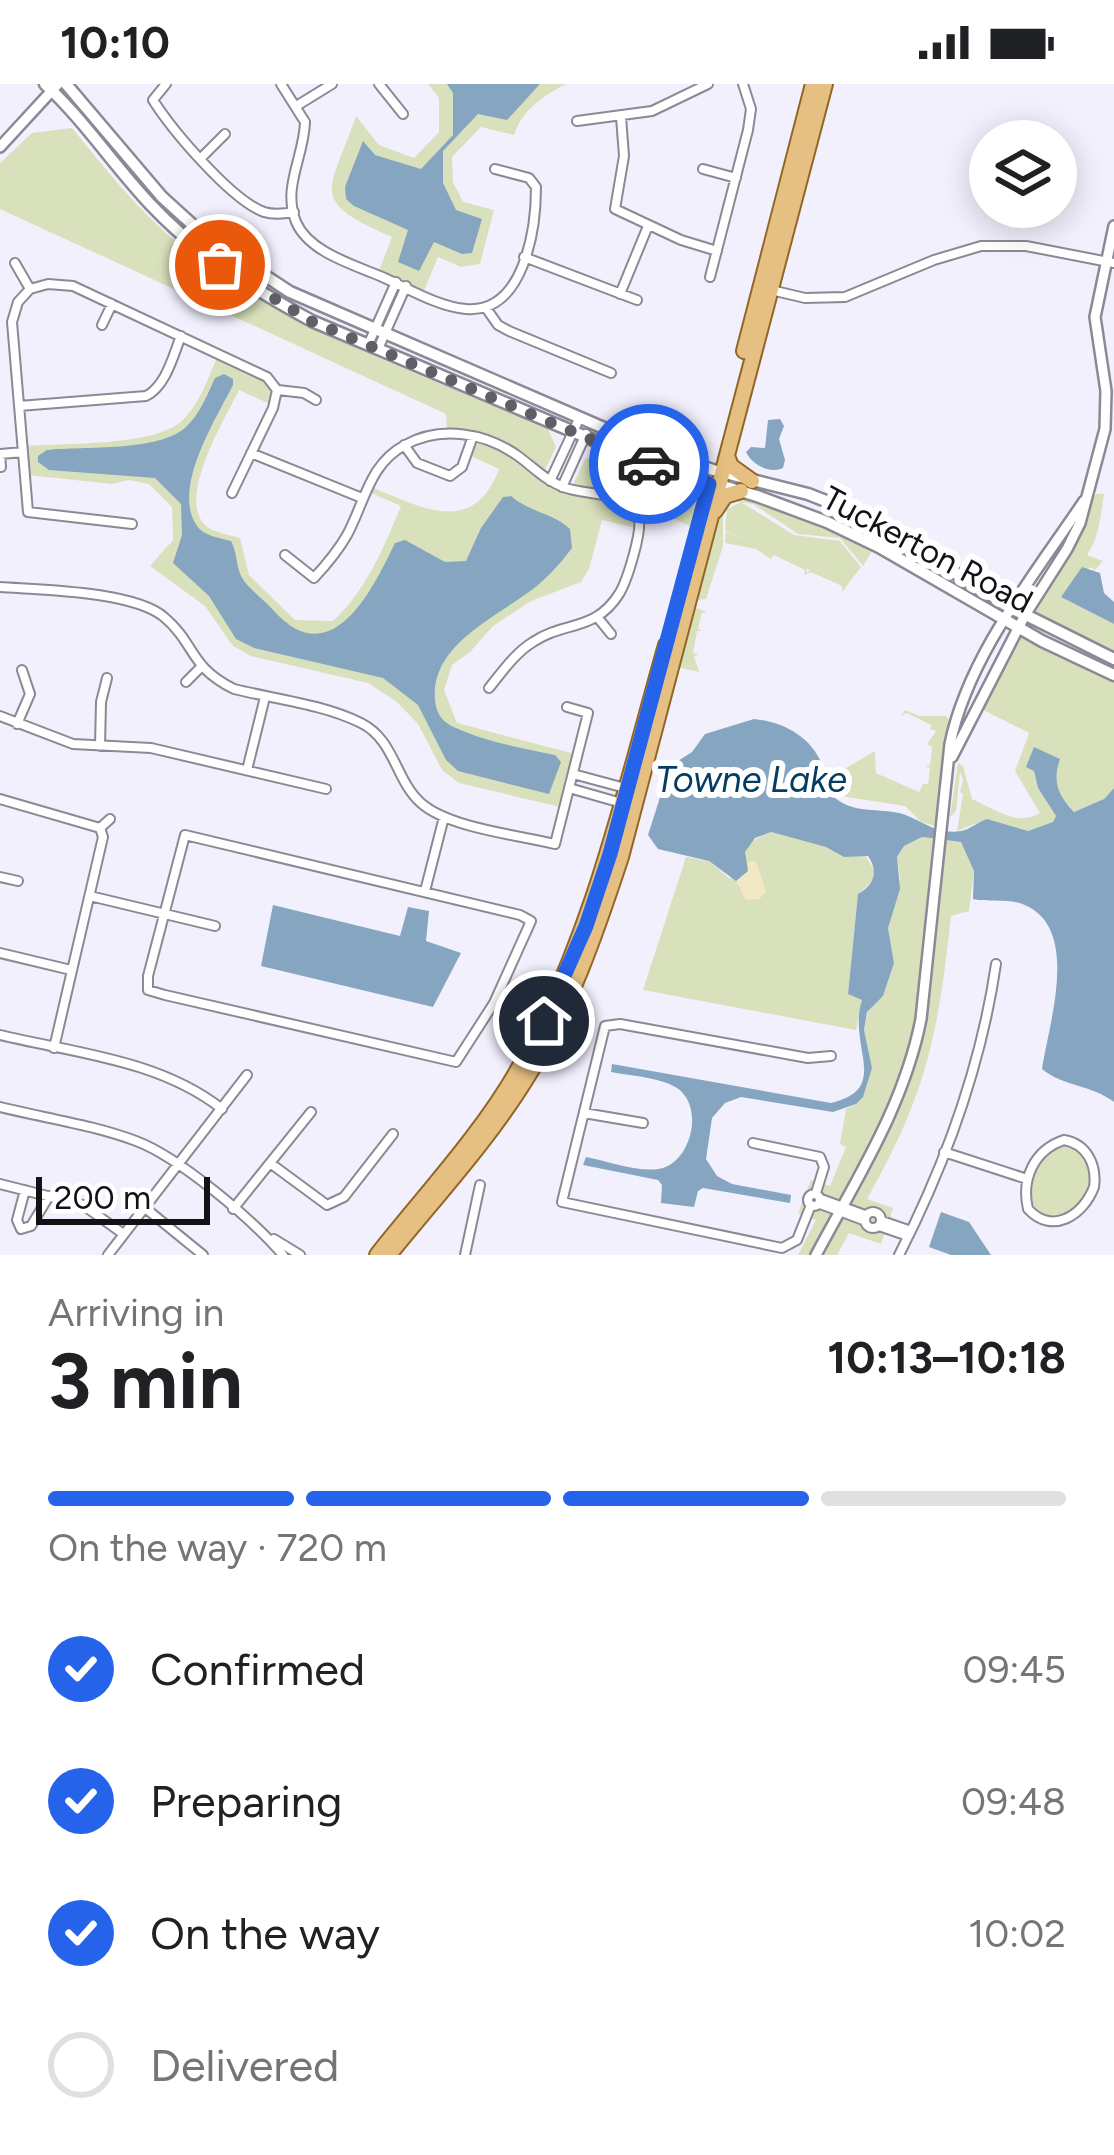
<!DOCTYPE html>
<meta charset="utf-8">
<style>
:root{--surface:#fff;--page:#f2f2f2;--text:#202124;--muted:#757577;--line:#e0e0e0;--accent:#2563eb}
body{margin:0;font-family:Figtree,sans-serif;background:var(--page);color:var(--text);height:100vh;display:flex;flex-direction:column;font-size:45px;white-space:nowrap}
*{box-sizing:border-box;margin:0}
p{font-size:39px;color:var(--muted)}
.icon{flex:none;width:66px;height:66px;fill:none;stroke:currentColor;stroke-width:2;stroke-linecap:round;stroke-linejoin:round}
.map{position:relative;height:1171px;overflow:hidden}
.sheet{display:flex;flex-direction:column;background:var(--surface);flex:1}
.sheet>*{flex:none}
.tools{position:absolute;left:969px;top:36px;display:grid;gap:24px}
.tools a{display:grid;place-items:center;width:108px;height:108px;border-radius:50%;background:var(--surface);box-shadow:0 6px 30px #0003;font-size:60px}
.scale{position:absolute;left:36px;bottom:30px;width:174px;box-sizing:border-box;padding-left:12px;border:6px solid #121116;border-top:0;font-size:33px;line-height:42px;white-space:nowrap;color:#121116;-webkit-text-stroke:9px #fff;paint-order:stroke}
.pin{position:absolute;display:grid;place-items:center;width:102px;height:102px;color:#fff;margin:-51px;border:6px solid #fff;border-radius:50%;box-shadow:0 3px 12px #0007}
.courier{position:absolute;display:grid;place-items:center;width:120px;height:120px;margin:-60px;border:9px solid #2563eb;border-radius:50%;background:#fff;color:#222;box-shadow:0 3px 15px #0007}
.overview em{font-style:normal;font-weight:700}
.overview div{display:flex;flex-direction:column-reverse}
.overview{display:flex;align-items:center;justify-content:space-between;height:204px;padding:0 48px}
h1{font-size:78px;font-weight:700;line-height:90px}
.bar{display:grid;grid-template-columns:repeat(4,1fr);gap:18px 12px;align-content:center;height:144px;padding:0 48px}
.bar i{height:15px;border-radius:9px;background:var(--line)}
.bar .selected{background:var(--accent)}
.bar p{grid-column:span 4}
ol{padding:0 48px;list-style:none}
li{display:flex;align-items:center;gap:36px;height:132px}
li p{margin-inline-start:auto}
li .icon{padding:12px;border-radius:50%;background:var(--accent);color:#fff;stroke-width:4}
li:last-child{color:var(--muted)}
li i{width:66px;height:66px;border:6px solid var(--line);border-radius:50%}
.status{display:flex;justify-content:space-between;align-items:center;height:84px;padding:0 60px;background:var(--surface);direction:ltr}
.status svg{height:33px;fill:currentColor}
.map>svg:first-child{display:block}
.green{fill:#d9e1bc}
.sand{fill:#f2e8c3}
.water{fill:#86a5c0}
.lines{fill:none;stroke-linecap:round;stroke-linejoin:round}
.minor-casing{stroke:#8b8995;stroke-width:12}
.tertiary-casing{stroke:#8b8995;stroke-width:14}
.secondary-casing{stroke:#8b8995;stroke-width:15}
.primary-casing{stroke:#916726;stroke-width:18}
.minor{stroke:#fff;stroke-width:8}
.tertiary{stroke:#fff;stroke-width:9}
.secondary{stroke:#fff;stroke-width:10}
.primary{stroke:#e6c082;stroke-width:14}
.done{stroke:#605f67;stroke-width:12;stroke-dasharray:0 21.6}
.route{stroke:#2563eb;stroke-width:15}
.labels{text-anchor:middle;stroke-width:12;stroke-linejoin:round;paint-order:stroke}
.street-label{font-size:33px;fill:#121116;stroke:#fff}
.water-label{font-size:36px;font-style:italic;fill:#053d62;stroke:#fff}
</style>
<div class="status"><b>10:10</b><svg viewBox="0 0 49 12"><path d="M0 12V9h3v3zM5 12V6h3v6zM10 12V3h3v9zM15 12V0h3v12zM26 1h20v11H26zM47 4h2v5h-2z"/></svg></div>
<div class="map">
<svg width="1114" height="1171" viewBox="0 0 1114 1171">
<rect width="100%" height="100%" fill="#f2f0fd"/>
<path class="green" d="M428 0H566C543 12 522 26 514 51L481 43 452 73 453 98 463 118 494 126 480 180 461 183 438 173 424 207 379 187 392 153C307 116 329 110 356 32L379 61 414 74 439 48V14Z
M72 44C105 84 137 126 178 159 285 246 423 290 548 345L556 363 544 388 573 401 585 375 605 370 700 402 690 442 654 426 635 432V444L602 436 589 485 581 498 531 517 493 542 470 568 452 581 444 606 457 639 575 670 560 723 459 699 442 686 418 640 397 618 368 599 251 572 233 562 205 522 150 482 173 456 172 423 149 400 128 396 112 400 28 391 26 362C64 359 147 362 178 340 198 325 207 296 217 274L267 298 273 308 270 320 239 306C225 335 178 411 204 440 211 448 230 451 240 454L249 491 295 536 333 537C366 507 384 463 401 422L369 408 371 403C421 423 473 454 499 385L469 371 477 349 447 345 446 330 0 125V79L32 49Z
M1096 410H1104C1100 433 1100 451 1087 471L1103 477 1095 486 1090 483 1061 513 1114 540V568L1035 532 1033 528Z
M731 412C778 415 826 443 869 462L871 469 863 482 840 454 798 450 753 420 733 417 723 429V462L706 515 699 516 695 514 718 424Z
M741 418 794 451 840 457 861 483 842 508V502L811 488 804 491 805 486 774 471 771 475 756 465 725 459 726 447 806 483 807 489 810 486 725 446 727 425Z
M694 523 707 528 702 529 698 544 702 547H697L693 569 698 570 694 573 699 588 677 583 690 524Z
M1018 553H1028L1114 597V704L1104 715 1074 728 1056 705 1054 690 1034 687 1038 704 1056 732 1053 738 1028 747 987 735 957 747 963 710 960 708 963 696 960 688 956 727 950 733 958 679 963 682 972 715C995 725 1016 743 1040 729L1015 687 1029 649 979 624Z
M905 626 919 632H946L951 639 935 742 921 738 905 722 840 712 829 694H837L834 691 875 667 876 689 919 708 923 700H928L930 684 925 682 930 681 932 663 927 660 936 647 930 645 931 641 907 629 901 632Z
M771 748 826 763 844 773 865 771 875 787 874 795 858 811 848 909 862 915 856 946 643 906 686 773 709 777 730 795 750 758Z
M922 753 961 758 974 786 969 827 951 832C938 951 927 1009 867 1115L893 1124 881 1160 849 1149 837 1171H798L816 1136 798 1129 811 1096 830 1102 846 1063 840 1060 846 1025 856 1020 872 984 864 946 869 922 883 912 894 879 888 844 900 795 897 773 904 762Z
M1064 1059C1098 1072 1096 1108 1071 1129L1041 1132 1029 1121C1028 1093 1037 1069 1064 1059Z"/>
<path class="sand" d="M756 777 766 808 759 815 746 816 736 797 748 787V778Z"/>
<path class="water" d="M447 0H540L507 36 478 30 443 67V99L456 126 482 135 472 169 462 170 434 158 419 187 398 178 408 146 354 122 346 115 345 103 363 57 375 71 421 85 453 51V9Z
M224 290 233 295V301C216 335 171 405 197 442 204 452 220 454 231 457 237 468 236 481 241 492 247 504 264 515 273 526 331 591 372 507 395 459L405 456 445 478 466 477 481 444 503 413 511 412C529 428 553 429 570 445L572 464C560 480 543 499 526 510 490 536 430 564 435 616 436 630 443 639 456 644 486 658 523 664 555 671L561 678 549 710 458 687 446 676 418 621 383 594 254 564 236 555 209 512 173 479 182 451 181 420 155 394 49 386 38 378V372L47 366C84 362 159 368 186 343 200 330 207 311 215 294Z
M780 335 784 342 779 355 785 376 783 384C770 390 752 381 746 368L751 363 765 364 768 336Z
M1082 483 1100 489 1104 509 1114 518V540L1061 513Z
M754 635C783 638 810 652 822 680 827 692 824 705 835 714 857 732 885 722 908 732 925 739 940 751 961 747 969 746 978 738 987 735L1028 747 1053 738 1056 732 1038 704 1034 687 1026 683 1034 663 1060 675C1052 698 1058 711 1074 728L1104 715 1114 704V1018C1092 1001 1062 1002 1042 985 1049 939 1079 850 1029 823 1011 813 992 819 973 815L974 787 961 758 922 753 904 762 897 773 900 805 888 844 894 879 883 912 867 928 864 946 872 984 863 1013 856 1020 833 1028 741 1013 725 1019 712 1034 706 1075 717 1092 732 1100 791 1111 790 1119 703 1104 698 1107 694 1123 661 1119 662 1101 658 1096 583 1081 586 1073C608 1077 641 1090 663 1084 692 1075 704 1022 677 1004 659 993 632 992 611 988L612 980 831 1019C892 1005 847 962 862 916L848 910 858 810C874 801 879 788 868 772L844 773 826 763 771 748 755 754 745 768 748 787 736 797 709 777 658 765 648 751 670 682 692 668 705 650Z
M273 821 400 852 408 823 429 827 426 857 461 869 433 923 261 882Z
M941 1128 969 1138 991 1171H951L929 1163Z"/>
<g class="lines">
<defs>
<path id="minor" d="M166 0 153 16C172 46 231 116 264 128 274 131 283 130 294 128
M281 0 305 38C304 73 282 103 296 138 309 168 352 180 380 192 406 203 438 223 466 225 524 230 536 145 536 103L529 94 495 85
M379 0 403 30
M298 21 332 0
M621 33 624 72 615 125 681 156 717 167
M577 37 652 27 708 0
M201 74 225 50
M703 85 736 94
M524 173 637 216
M15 179 30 205
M710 193 748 46 751 25 743 0
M30 205 18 218 12 238 28 428 132 440
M30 205 48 200 73 202 267 293 277 306
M771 206 805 214 845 213 934 176 981 162H1026L1114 179
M620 210 648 142
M486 224 498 241 509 247 611 289
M102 241 112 220
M368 261 396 198
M378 265 406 202
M278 306 304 309 316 316
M19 322 146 312C166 302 173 272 181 252
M404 361 417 379 450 392 462 383 473 352
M251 369 362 414
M1 383 0 370 23 368
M550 397 579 335
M562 403 586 350
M232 409 273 324 277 306
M285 471 314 494C326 481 338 467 347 451 365 418 369 380 405 361 441 341 486 349 518 372 533 383 545 396 563 403 585 412 626 406 638 431 644 444 627 497 619 510 595 548 564 537 533 558 515 569 502 588 489 604
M0 503C41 506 133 507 164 533 196 560 188 582 234 605 274 615 323 620 361 639 395 656 395 696 421 719 449 744 518 751 555 760L588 629 567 623
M598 534 611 550
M186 598 200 584
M0 632 73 660 151 664 326 705
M17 640 30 610 22 586
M100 662 101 618 107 594
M247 686 265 613
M573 690 625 704
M569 704 625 720
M0 715 100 744
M100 744 110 735
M185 751 520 831 531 837 494 919 456 978 165 911 148 906V892Z
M0 793 18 797
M425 807 444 733
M90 812 215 842
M0 869 71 886
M0 951C75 969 160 976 222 1025
M54 964 103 753 100 744
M0 1023C44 1034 94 1041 136 1057 179 1073 253 1136 283 1171
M584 1029 643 1039
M1064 1056C1087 1060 1097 1081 1094 1103 1083 1132 1052 1151 1028 1125 1021 1095 1034 1066 1064 1056Z
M753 1059 820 1073 824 1083 816 1109
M944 1068 1027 1095
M270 1079 327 1121 344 1113 393 1050
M0 1100 83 1121 122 1149
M25 1106 17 1136 21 1145 31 1142 49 1112
M808 1116a6 6 0 1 1 12 0a6 6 0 1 1-12 0Z
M821 1115 865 1131
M820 1120 863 1136
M811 1121 797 1156 782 1164 562 1118 605 942 620 940 808 974 831 972
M144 1123 203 1171
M233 1125 311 1028
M865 1136a8 8 0 1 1 16 0a8 8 0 1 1-16 0Z
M882 1137 911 1147
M879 1142 908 1152
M274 1155 300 1171
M108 1171 247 991
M465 1171 480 1101
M899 1171C946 1079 981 982 996 880"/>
<path id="tertiary" d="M0 63 58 0
M952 673 1025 531 1067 465 1080 439 1105 345 1106 307 1095 233 1114 142
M816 1171C857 1094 904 1022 921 935L950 660C968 572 1035 490 1084 417"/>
<path id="secondary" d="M45 0C85 37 114 82 151 121 197 170 253 205 312 237L652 381 757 412 827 438 879 463 1042 557 1114 591
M66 0 162 113 206 153 290 208 657 367 713 386 808 410 859 430 1012 524 1114 575"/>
<path id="primary" d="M744 267 813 0
M727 372 731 382 752 397
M715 427 725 412 741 407
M377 1171C425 1110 482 1050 520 982 594 850 625 705 666 561
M389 1171C435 1114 487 1058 526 995 569 927 596 849 621 773L825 0"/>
</defs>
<use href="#minor" class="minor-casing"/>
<use href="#tertiary" class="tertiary-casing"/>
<use href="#secondary" class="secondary-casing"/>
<use href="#primary" class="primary-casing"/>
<use href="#minor" class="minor"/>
<use href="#tertiary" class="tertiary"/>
<use href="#secondary" class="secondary"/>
<use href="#primary" class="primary"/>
</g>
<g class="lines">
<path class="done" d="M220 181 311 237 649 380"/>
<path class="route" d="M544 937 586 842 610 770 709 400 649 380"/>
</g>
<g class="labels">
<g class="street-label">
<text transform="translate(928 465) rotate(28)" y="12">Tuckerton Road</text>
</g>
<g class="water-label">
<text x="751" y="708">Towne Lake</text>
</g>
</g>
</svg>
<div class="tools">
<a><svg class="icon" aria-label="layers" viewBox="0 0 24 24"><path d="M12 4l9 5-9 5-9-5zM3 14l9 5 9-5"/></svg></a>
</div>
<div class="scale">200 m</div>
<div class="pin" style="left:220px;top:181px;background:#ea580c"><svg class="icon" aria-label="bag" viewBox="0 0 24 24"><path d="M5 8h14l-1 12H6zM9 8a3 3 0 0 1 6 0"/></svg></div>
<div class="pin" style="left:544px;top:937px;background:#1f2937"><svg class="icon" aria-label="home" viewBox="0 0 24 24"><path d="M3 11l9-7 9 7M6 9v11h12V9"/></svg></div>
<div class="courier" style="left:649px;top:380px"><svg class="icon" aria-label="car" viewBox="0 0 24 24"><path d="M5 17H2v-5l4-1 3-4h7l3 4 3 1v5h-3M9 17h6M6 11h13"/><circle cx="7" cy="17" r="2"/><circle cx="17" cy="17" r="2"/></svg></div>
</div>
<section class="sheet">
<div class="overview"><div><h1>3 min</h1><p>Arriving in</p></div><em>10:13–10:18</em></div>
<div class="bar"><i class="selected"></i><i class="selected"></i><i class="selected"></i><i></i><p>On the way · 720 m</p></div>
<ol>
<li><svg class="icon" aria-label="check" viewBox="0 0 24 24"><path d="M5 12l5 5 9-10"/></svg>Confirmed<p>09:45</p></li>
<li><svg class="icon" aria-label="check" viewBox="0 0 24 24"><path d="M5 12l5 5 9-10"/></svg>Preparing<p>09:48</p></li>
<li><svg class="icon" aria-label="check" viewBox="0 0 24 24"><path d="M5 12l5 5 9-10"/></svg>On the way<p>10:02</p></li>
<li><i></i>Delivered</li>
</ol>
</section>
